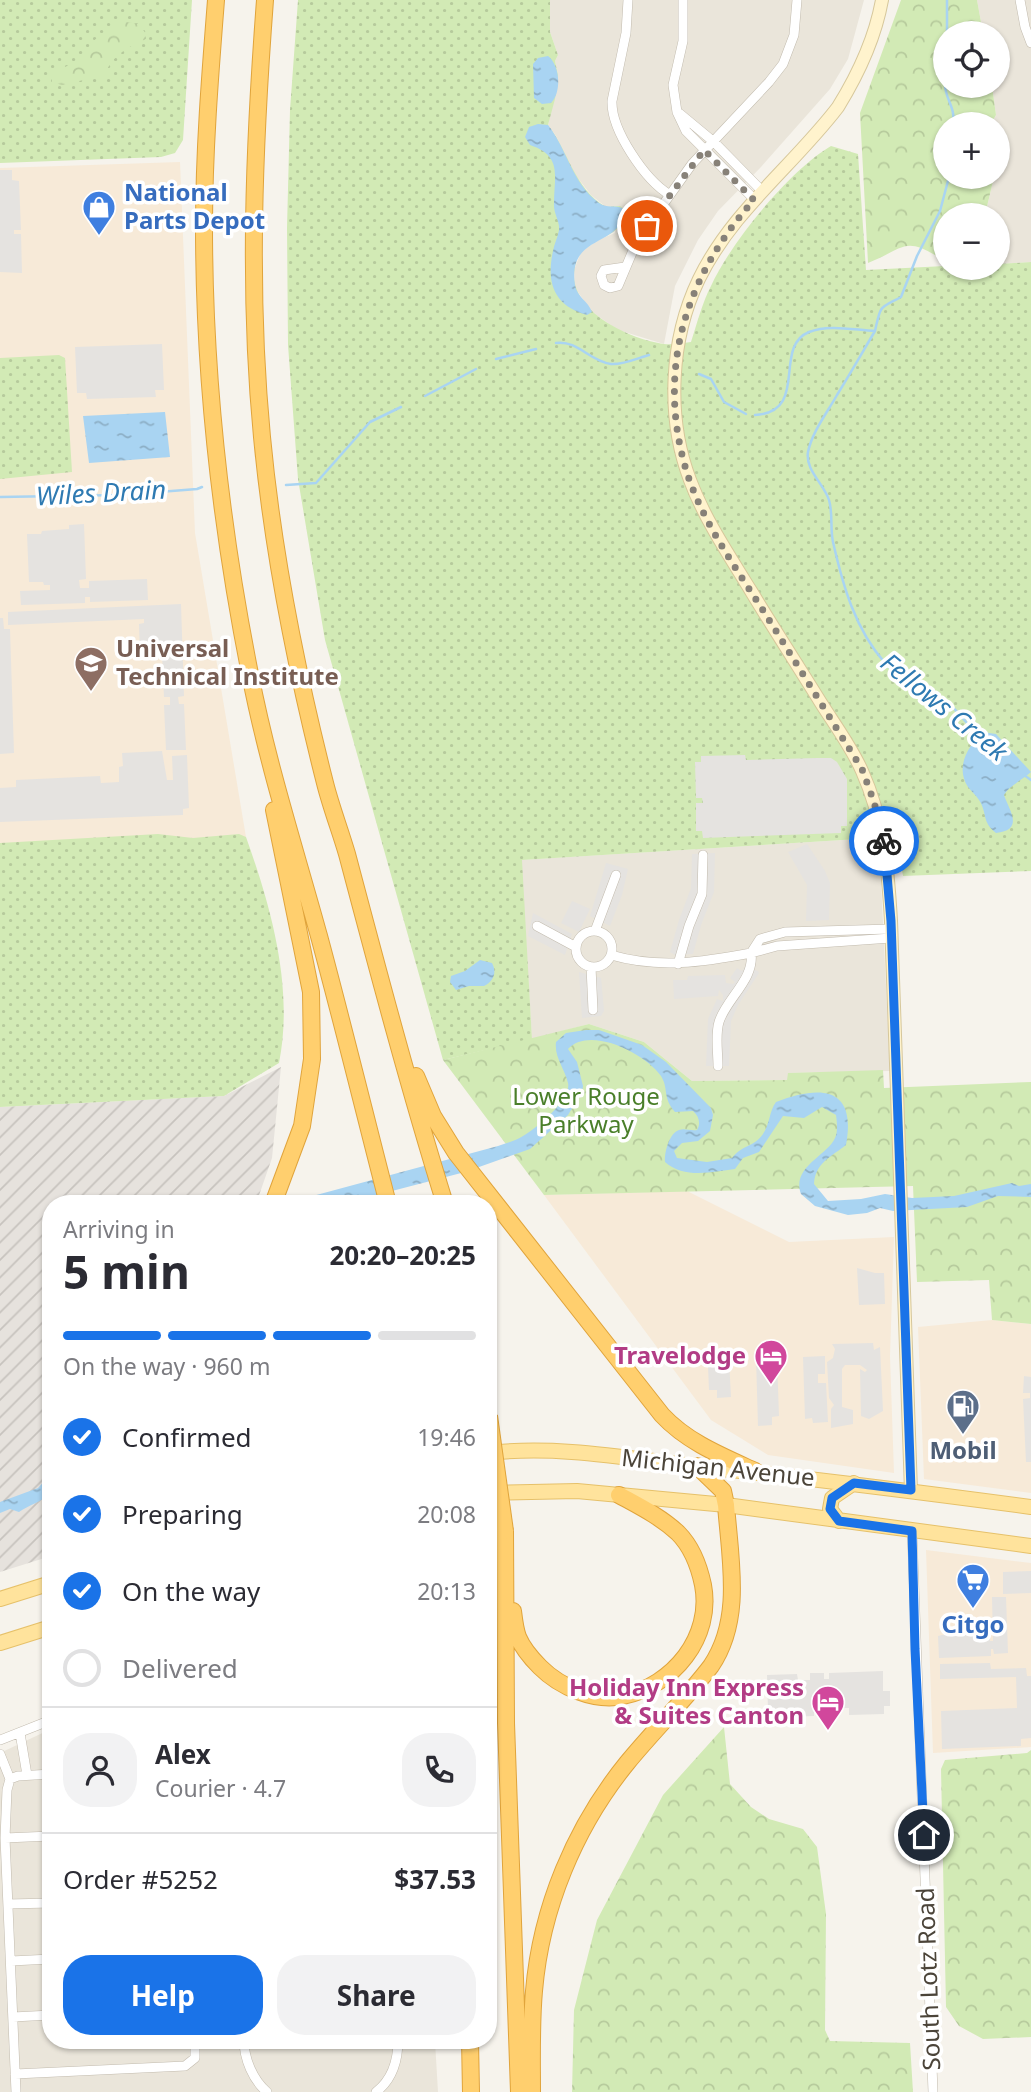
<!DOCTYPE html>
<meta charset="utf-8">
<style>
:root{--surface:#fff;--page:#f2f2f3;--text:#2b2b33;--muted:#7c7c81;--line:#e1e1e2;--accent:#1a73e8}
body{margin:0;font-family:"Noto Sans",sans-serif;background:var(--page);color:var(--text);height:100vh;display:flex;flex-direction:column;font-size:26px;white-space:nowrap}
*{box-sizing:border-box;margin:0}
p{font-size:23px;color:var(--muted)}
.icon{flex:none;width:38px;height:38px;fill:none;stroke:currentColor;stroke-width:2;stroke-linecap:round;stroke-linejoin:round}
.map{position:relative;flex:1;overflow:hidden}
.details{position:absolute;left:42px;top:1195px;width:455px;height:854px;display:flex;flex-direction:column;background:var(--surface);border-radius:28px;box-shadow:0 2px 5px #0004}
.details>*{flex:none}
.buttons{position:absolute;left:933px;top:21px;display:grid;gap:14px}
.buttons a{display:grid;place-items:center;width:77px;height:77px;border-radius:50%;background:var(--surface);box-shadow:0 2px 5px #0004;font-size:35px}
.pin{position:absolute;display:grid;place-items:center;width:60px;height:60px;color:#fff;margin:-30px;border:4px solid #fff;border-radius:50%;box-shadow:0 2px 7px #0007}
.courier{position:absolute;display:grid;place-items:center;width:70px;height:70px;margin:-35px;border:5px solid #1a73e8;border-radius:50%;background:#fff;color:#222;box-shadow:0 2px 9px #0007}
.overview em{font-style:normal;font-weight:700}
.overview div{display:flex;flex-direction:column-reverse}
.overview{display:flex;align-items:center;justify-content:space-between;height:119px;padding:0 21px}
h1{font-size:46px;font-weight:700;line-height:52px}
.bar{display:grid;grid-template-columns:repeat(4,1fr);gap:10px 7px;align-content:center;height:84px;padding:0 21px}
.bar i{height:9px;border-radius:5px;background:var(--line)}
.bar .current{background:var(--accent)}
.bar p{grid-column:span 4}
.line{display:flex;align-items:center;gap:18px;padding:0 21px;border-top:2px solid var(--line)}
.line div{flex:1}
.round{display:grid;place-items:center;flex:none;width:74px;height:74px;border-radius:28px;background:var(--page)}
ol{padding:0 21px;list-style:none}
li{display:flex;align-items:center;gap:21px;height:77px}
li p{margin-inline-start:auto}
li .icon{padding:7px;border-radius:50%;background:var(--accent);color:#fff;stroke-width:4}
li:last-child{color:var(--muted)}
li i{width:38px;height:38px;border:4px solid var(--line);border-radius:50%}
.button{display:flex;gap:14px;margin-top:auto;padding:14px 21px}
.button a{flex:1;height:80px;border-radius:28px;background:var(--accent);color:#fff;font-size:28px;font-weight:700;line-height:80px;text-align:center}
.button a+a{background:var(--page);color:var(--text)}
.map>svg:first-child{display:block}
.residential{fill:#eae5da}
.commercial{fill:#f7ead8}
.industrial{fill:url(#industrial-furrows)}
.grass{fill:url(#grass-dots)}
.forest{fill:url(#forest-crowns)}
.parking{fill:#e5e3e0}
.water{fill:url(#water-ripples)}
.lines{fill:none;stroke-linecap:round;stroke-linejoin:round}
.stream{stroke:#a9d4f2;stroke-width:2.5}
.street-casing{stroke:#c2bbae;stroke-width:10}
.secondary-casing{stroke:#d6c79b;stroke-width:14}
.primary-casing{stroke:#e6c16a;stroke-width:16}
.highway-casing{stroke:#e0a43c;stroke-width:18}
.street{stroke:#fff;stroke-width:9}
.secondary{stroke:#fff3cd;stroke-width:12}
.primary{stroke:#ffe39c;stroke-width:14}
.highway{stroke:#ffcf6e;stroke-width:16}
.highway-bridge-casing{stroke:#e0a43c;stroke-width:18;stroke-linecap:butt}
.highway-bridge{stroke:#ffcf6e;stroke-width:16}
.done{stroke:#878178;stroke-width:7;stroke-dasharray:0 12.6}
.route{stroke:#1a73e8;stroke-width:9}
.labels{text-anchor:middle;stroke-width:7;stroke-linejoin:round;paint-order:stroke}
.shop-label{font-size:24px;font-weight:bold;fill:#366cbe;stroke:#fff;text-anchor:start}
.education-label{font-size:24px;font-weight:bold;fill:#785e54;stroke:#fff;text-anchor:start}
.park-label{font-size:24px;fill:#4a7f2a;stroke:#fff}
.hotel-label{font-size:24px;font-weight:bold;fill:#b23c85;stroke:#fff;text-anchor:end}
.service-label{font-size:24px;font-weight:bold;fill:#4e5e75;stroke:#fff}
.street-label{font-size:24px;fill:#4b4439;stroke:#fff}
.water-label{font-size:26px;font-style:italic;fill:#2e7ab2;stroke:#fff}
</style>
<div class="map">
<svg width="1031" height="2092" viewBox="0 0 1031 2092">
<defs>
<pattern id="industrial-furrows" width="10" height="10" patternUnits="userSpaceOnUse" patternTransform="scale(1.75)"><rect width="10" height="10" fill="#e6e2dd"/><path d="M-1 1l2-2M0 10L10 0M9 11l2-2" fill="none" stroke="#c7c3be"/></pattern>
<pattern id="grass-dots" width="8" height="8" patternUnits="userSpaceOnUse" patternTransform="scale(1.75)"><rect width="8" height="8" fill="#d2eab5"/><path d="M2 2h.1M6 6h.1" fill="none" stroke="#b6ca9c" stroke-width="1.8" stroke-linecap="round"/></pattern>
<pattern id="forest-crowns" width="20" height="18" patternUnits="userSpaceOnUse" patternTransform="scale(1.75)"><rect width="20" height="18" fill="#d2eab5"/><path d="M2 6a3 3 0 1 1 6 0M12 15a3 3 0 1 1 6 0" fill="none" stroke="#b6ca9c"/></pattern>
<pattern id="water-ripples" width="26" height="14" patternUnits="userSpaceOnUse" patternTransform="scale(1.75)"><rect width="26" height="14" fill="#a9d4f2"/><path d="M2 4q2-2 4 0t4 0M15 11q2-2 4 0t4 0" fill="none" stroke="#8caec5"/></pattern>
</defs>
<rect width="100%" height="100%" fill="#f6f3ec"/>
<path class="residential" d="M550 0H864L848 59 830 89 761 167 718 211 698 240 675 286 664 344 618 330 592 312 575 288 574 270 581 252 598 240 615 233 620 206 606 207 591 195 570 168 556 136 548 125 558 75 555 61 558 55 550 32Z
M977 0H1031V262L998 264V215H985L994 177H998V124H991L996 115 992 86H998V33H983Z
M875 838 881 881 890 1071 788 1073V1080L692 1081 644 1042 589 1024 532 1039 521 860Z
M51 1729V2040L435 2041 438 2092H0V1753Z"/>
<path class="commercial" d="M180 162 195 533 246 837 0 845V168Z
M687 1191 789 1242 894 1237 890 1356 894 1473 768 1455 711 1420 544 1195Z
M992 1320 1031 1324V1493L924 1479 918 1327Z
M926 1550 1031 1563V1747L933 1753Z"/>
<path class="industrial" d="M281 1067 272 1158 256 1204H51V1556L0 1572V1107L224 1096Z"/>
<path class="grass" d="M0 0H192L183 140 175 153 161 157 0 163Z
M298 0H550V32L558 55 555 61 558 75 555 99 548 125C569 152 574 188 606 207L620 206 624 209C622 242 598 231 581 251 576 257 574 270 574 277 576 314 630 339 664 344 672 345 682 343 691 342 697 324 702 303 711 286 731 242 790 170 831 146L858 154 866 270 945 266 998 268V264L1031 262V871L903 876 897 841 875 838 522 860 532 1039 443 1060 325 640 298 479 288 345 287 228 290 110Z
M59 355 65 358 72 472 0 479V358Z
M158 834 193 838 239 834 246 837C271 907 294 988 279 1063L224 1096 0 1107V843Z"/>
<path class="forest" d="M901 0H977L983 33H945V86H992L996 115 991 124H945V177H994L985 215H945V261C903 235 908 247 868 263L860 113Z
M119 21 139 24 146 34V39C128 47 111 56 105 75L62 85 52 82 51 74 81 59 92 42Z
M589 1024 644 1042 692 1081 787 1080 788 1073 883 1070 884 1088 1031 1082V1324L992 1320 989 1280 917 1282 913 1186 544 1195 443 1060Z
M724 1727 730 1784 751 1807 769 1819 803 1829 817 1847 826 1914 825 2030 830 2041 910 2043 913 2092H572L574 2010 597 1920 663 1795Z
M1031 1750V2037L983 2039 959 2026 946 2007 941 1769 945 1760 1027 1753Z"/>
<path class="parking" d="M0 170H12V180L19 181 21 230H14V234H21L22 273 0 272Z
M162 344 164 390H155L156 397 87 399 86 393H77L75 347Z
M84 524 86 579 79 580 80 588H89V581L147 579 148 600 90 602V597H85V603L21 605 20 591 50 590V585H44L43 582H29L27 534H41L42 531 69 529V525Z
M181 604 184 696 178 697 179 704H184L186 750H166L164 705H170V697H164L162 655 140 656 139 624 144 623V619L8 625V612Z
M0 618H3L4 629H10L14 753 0 754Z
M162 751 167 780H173L172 756 187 755 189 808 183 809V815L0 822V788L16 787V780L100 776 101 783 119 782V767L123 766 122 753Z
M745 755 746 760 817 758H831L837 762 847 779V826H841V833L703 838 702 831H696V803H703L702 798H696L695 762H701V756Z
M807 844 825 871 830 883 829 920 806 921 807 885 788 852Z
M715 853 714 892 701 925 693 954 675 955 670 952 679 920 691 888 692 854Z
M606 863 628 869 622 895 610 926 590 916Z
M572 901 590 909 579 932 561 923Z
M533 913 572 934 565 955 528 936Z
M745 967 758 971 759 973 738 1005 731 1021 729 1066H706L708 1019 717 999 723 1001V995L719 990 718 996 674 999 673 980H687L688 976 725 975 726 983 733 984 735 982 730 978 737 968 742 971Z
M579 972 601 978 604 1011 601 1016 582 1018Z
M857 1268 875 1273H884L885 1304 859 1305Z
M873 1343 874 1350 880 1347 883 1411 869 1419 861 1416 860 1369 865 1372 867 1370 860 1365H845L842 1369V1407L853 1410V1424L831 1428V1409L834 1405 829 1398 827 1362 833 1358 835 1349 832 1344Z
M825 1356V1374H818V1383H826L828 1422 813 1423 812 1418 805 1419 803 1357Z
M756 1358H777L779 1416 772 1417V1425L758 1426Z
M729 1359 731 1397 717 1398V1390H709L708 1366H716V1360Z
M1024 1376 1031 1377V1462H1026L1023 1399 1030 1398V1393H1023Z
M1031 1571V1593L1003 1594V1572Z
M992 1597H1006L1008 1653 994 1654 993 1649H991V1656L939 1658 938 1636 942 1635 990 1633V1641H993Z
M990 1663 991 1669 1026 1668 1027 1676H1031V1738L1021 1739V1746L942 1749 941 1711 1017 1708 1016 1677 940 1679V1664Z
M883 1671V1691H890V1706H884V1714L849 1715V1708H839L838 1698 825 1699V1711H814V1716L787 1717V1710H768L767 1675 797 1674 798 1680H810V1673H824V1679H829V1673Z"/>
<path class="water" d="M548 56C560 65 562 92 551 103L542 104 534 98 533 64 538 58Z
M538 124 548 125C567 149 572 183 599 203 607 209 615 204 624 209 623 249 567 232 575 285 577 297 588 301 592 312L587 315C554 306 546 283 553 251 554 244 558 237 559 230 560 221 553 213 554 203 554 176 563 156 530 145L525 137 529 127Z
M165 412 170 457 89 463 83 416Z
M982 732 996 734 1031 772C1023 779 1008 787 1004 795 1009 810 1025 830 996 833 981 821 988 814 979 800 976 795 971 791 968 787 955 767 968 747 982 732Z
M480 960 492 963C497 972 494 981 484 986H469L456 990 450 982 451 976 465 971Z
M586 1030H599L642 1045 666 1062 711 1108 713 1115 710 1131 698 1141 682 1143 674 1151 677 1158 707 1162 732 1158C742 1145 754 1147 763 1134 770 1124 769 1111 776 1102 820 1085 857 1086 846 1145 832 1156 815 1163 814 1184L828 1201 861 1199 885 1194 912 1198 954 1196 1012 1183 1019 1186 1031 1184V1197L998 1196 967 1207 893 1211 880 1208 867 1213 848 1215 815 1206 801 1194C791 1167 827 1156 835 1138 838 1132 837 1122 836 1115L822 1107 804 1118 783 1116 759 1152 743 1158 735 1169C712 1172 684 1179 665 1162 664 1154 669 1133 679 1130 684 1128 691 1131 697 1130 701 1124 699 1116 693 1111L675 1112C662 1097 669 1089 661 1076 646 1054 590 1025 568 1049L577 1062 583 1086 582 1092 568 1115 530 1149 465 1172 342 1204H283L498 1146C506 1143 516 1141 523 1136 536 1129 572 1099 568 1083 565 1069 554 1057 556 1042L566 1033Z
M51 1474V1493C43 1501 29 1505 19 1512L10 1509 0 1513V1502L38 1488Z"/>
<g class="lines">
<path class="stream" d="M947 0V33
M945 80C943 98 956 105 953 124
M945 151 942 167 945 172
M949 177 940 211 917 256 901 297C879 309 881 304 875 331 862 353 850 374 837 395 827 413 812 432 808 452 805 470 824 484 829 500 833 513 830 528 833 542 843 586 855 629 885 663 902 683 928 688 948 703 960 713 970 727 980 739
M556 343C578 340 589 361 611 364 623 365 638 358 649 355
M496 359 536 349
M699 374 711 379 724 402 746 414
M425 396 476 369
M755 415C810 412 772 347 809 332 829 324 854 330 875 331
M286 485 316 483 370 422 401 407
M0 497 121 495 197 489 202 487
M1024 775 1031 780"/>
<defs>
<path id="street" d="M628 0 626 33 612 101C611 130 645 180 670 195
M683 0V41L673 85 677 112 686 131 754 199
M1020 0 1025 27 1031 43
M679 113 714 142 762 191
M625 267 604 270 601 276 604 285 610 288 618 286 637 241 692 164 769 82 783 64 794 35 797 0
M537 926 576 947
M891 929 785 932 760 939 751 953 777 946 891 938
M595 931 616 875
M576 949a18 18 0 1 1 36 0a18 18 0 1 1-36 0Z
M611 955C659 969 703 962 751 953 755 979 726 999 719 1022 715 1035 718 1052 718 1066
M678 964 689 926 702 894 703 855
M591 967 593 1010
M912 1531 933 2092
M20 1733 27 1775
M0 1740 51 1720
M0 1754 10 1779 7 1790 5 1838 16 2092
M10 1779 18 1776 51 1774
M5 1838 51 1836
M8 1904 51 1903
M11 1961 51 1959
M13 2017 51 2015
M244 2040C244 2059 253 2080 267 2092
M15 2074 185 2066 195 2058V2040
M376 2092C393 2079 398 2061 398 2040"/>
<path id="secondary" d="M882 0C875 39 859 73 838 107 793 166 732 211 699 279 670 339 666 417 690 480 705 520 729 555 751 591 774 629 798 666 821 703 835 725 852 748 862 771 884 820 888 869 891 921L911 1491"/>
<path id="primary" d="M488 1453C557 1445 626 1458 694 1466 807 1478 919 1492 1031 1507
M488 1493 577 1491 726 1505 1031 1546
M839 1521 830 1509 832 1498 854 1483
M0 1599 51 1583
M0 1643 51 1627"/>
<path id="highway" d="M216 0C210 76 204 152 204 227 204 377 221 528 250 674 267 762 295 849 319 936 343 1025 365 1115 388 1204
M265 0C254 146 248 291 262 437 273 554 296 669 325 783 331 807 340 830 347 854 378 971 409 1088 445 1204
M416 1076 433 1116 456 1153 662 1415C687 1442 722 1456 755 1471
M273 1204 302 1126 312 1059 311 992 274 810
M505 1531 506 1723 519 2092
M513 1611C514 1619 515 1629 518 1637 523 1649 531 1658 540 1667 560 1687 594 1702 623 1696 673 1686 713 1637 703 1585 699 1566 692 1547 678 1533 661 1517 639 1506 619 1495
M470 2040 471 2092
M532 2092C532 2058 531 2024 534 1991 541 1908 575 1827 627 1763 654 1730 685 1700 711 1666 743 1619 730 1559 726 1505L723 1491 697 1466"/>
</defs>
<use href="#street" class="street-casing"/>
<use href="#secondary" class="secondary-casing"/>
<use href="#primary" class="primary-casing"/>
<use href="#highway" class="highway-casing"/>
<use href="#street" class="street"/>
<use href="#secondary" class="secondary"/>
<use href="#primary" class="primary"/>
<use href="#highway" class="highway"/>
<defs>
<path id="highway-bridge" d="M489 1416 505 1531"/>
</defs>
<use href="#highway-bridge" class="highway-bridge-casing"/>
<use href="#highway-bridge" class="highway-bridge"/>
</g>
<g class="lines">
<path class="done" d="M647 226 704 150 754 200C684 278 655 373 688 476 705 526 738 571 766 615 798 666 830 718 862 769L874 802 884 841"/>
<path class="route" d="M884 841 891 921 911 1490 854 1483 832 1498 830 1509 839 1521 912 1531 915 1649 924 1835"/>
</g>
<defs>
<symbol id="shop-pin" viewBox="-11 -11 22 30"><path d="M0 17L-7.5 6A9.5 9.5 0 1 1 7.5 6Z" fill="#3f7fe0" stroke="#fff"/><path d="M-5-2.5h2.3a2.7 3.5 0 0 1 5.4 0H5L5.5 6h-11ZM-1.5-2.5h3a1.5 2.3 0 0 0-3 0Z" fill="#fff"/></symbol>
<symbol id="university-pin" viewBox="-11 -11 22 30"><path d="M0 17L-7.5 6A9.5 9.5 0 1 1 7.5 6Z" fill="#8d6e63" stroke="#fff"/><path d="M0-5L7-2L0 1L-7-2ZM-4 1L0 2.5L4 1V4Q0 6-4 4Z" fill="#fff"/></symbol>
<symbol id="hotel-pin" viewBox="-11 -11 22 30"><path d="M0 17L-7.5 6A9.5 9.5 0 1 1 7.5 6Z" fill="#d1479c" stroke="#fff"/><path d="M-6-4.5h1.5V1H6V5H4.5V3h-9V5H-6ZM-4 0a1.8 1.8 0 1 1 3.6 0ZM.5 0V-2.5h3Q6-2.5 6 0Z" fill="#fff"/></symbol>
<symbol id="fuel-pin" viewBox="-11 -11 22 30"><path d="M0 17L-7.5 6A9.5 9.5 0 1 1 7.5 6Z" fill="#5c6f8a" stroke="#fff"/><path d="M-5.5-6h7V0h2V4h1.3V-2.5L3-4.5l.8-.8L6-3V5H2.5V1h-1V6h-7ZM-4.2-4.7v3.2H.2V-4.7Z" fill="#fff"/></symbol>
<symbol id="supermarket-pin" viewBox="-11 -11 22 30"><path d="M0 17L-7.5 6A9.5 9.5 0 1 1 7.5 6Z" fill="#3f7fe0" stroke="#fff"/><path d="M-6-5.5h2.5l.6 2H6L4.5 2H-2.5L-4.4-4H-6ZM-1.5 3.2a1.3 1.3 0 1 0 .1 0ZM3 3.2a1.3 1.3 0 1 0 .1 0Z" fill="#fff"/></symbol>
</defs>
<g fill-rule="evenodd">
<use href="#shop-pin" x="80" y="188" width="38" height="52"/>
<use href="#university-pin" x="72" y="644" width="38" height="52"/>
<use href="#hotel-pin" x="752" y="1337" width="38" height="52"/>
<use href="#fuel-pin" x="944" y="1387" width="38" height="52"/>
<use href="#supermarket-pin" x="954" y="1561" width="38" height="52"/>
<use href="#hotel-pin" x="809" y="1683" width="38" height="52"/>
</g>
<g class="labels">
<g class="shop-label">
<text x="124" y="201">National<tspan x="124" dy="28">Parts Depot</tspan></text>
<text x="973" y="1633" text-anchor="middle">Citgo</text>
</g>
<g class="education-label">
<text x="116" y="657">Universal<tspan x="116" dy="28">Technical Institute</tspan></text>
</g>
<g class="park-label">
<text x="586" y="1105">Lower Rouge<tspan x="586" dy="28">Parkway</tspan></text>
</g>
<g class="hotel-label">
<text x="746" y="1364">Travelodge</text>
<text x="804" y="1696">Holiday Inn Express<tspan x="804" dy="28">&amp; Suites Canton</tspan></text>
</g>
<g class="service-label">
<text x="963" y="1459">Mobil</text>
</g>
<g class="street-label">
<text transform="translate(718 1468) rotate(6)" y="8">Michigan Avenue</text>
<text transform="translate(929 1979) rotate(-92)" y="8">South Lotz Road</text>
</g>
<g class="water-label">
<text transform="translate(101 493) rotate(-3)" y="9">Wiles Drain</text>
<text transform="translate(944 707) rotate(39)" y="9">Fellows Creek</text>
</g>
</g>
</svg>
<div class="buttons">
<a><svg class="icon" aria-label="locate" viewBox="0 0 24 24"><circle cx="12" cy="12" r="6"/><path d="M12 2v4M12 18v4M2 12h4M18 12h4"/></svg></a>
<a>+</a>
<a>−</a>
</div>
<div class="pin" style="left:647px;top:226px;background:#ea580c"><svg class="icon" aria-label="bag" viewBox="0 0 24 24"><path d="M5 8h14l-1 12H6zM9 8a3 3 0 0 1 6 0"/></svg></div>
<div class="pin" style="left:924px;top:1835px;background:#1f2937"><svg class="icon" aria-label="home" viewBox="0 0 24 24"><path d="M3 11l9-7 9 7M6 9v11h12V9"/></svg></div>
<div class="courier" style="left:884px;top:841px"><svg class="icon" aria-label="bike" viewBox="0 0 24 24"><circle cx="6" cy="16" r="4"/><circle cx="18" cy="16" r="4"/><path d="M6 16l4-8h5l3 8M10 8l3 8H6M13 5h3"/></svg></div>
<section class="details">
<div class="overview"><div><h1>5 min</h1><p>Arriving in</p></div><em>20:20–20:25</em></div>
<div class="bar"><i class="current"></i><i class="current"></i><i class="current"></i><i></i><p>On the way · 960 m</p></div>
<ol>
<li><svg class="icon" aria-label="check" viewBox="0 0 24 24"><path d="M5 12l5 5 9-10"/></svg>Confirmed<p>19:46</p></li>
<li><svg class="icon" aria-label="check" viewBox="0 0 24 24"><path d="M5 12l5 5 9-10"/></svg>Preparing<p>20:08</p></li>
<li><svg class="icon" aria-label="check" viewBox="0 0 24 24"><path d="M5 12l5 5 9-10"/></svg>On the way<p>20:13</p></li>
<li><i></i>Delivered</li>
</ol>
<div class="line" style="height:126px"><a class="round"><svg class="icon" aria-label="person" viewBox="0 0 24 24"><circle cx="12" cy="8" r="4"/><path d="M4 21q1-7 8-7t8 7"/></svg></a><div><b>Alex</b><p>Courier · 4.7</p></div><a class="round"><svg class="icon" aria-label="phone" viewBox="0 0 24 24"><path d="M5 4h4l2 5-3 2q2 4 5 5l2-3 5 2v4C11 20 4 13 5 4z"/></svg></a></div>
<div class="line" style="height:91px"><div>Order #5252</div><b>$37.53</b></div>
<div class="button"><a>Help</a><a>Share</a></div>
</section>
</div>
